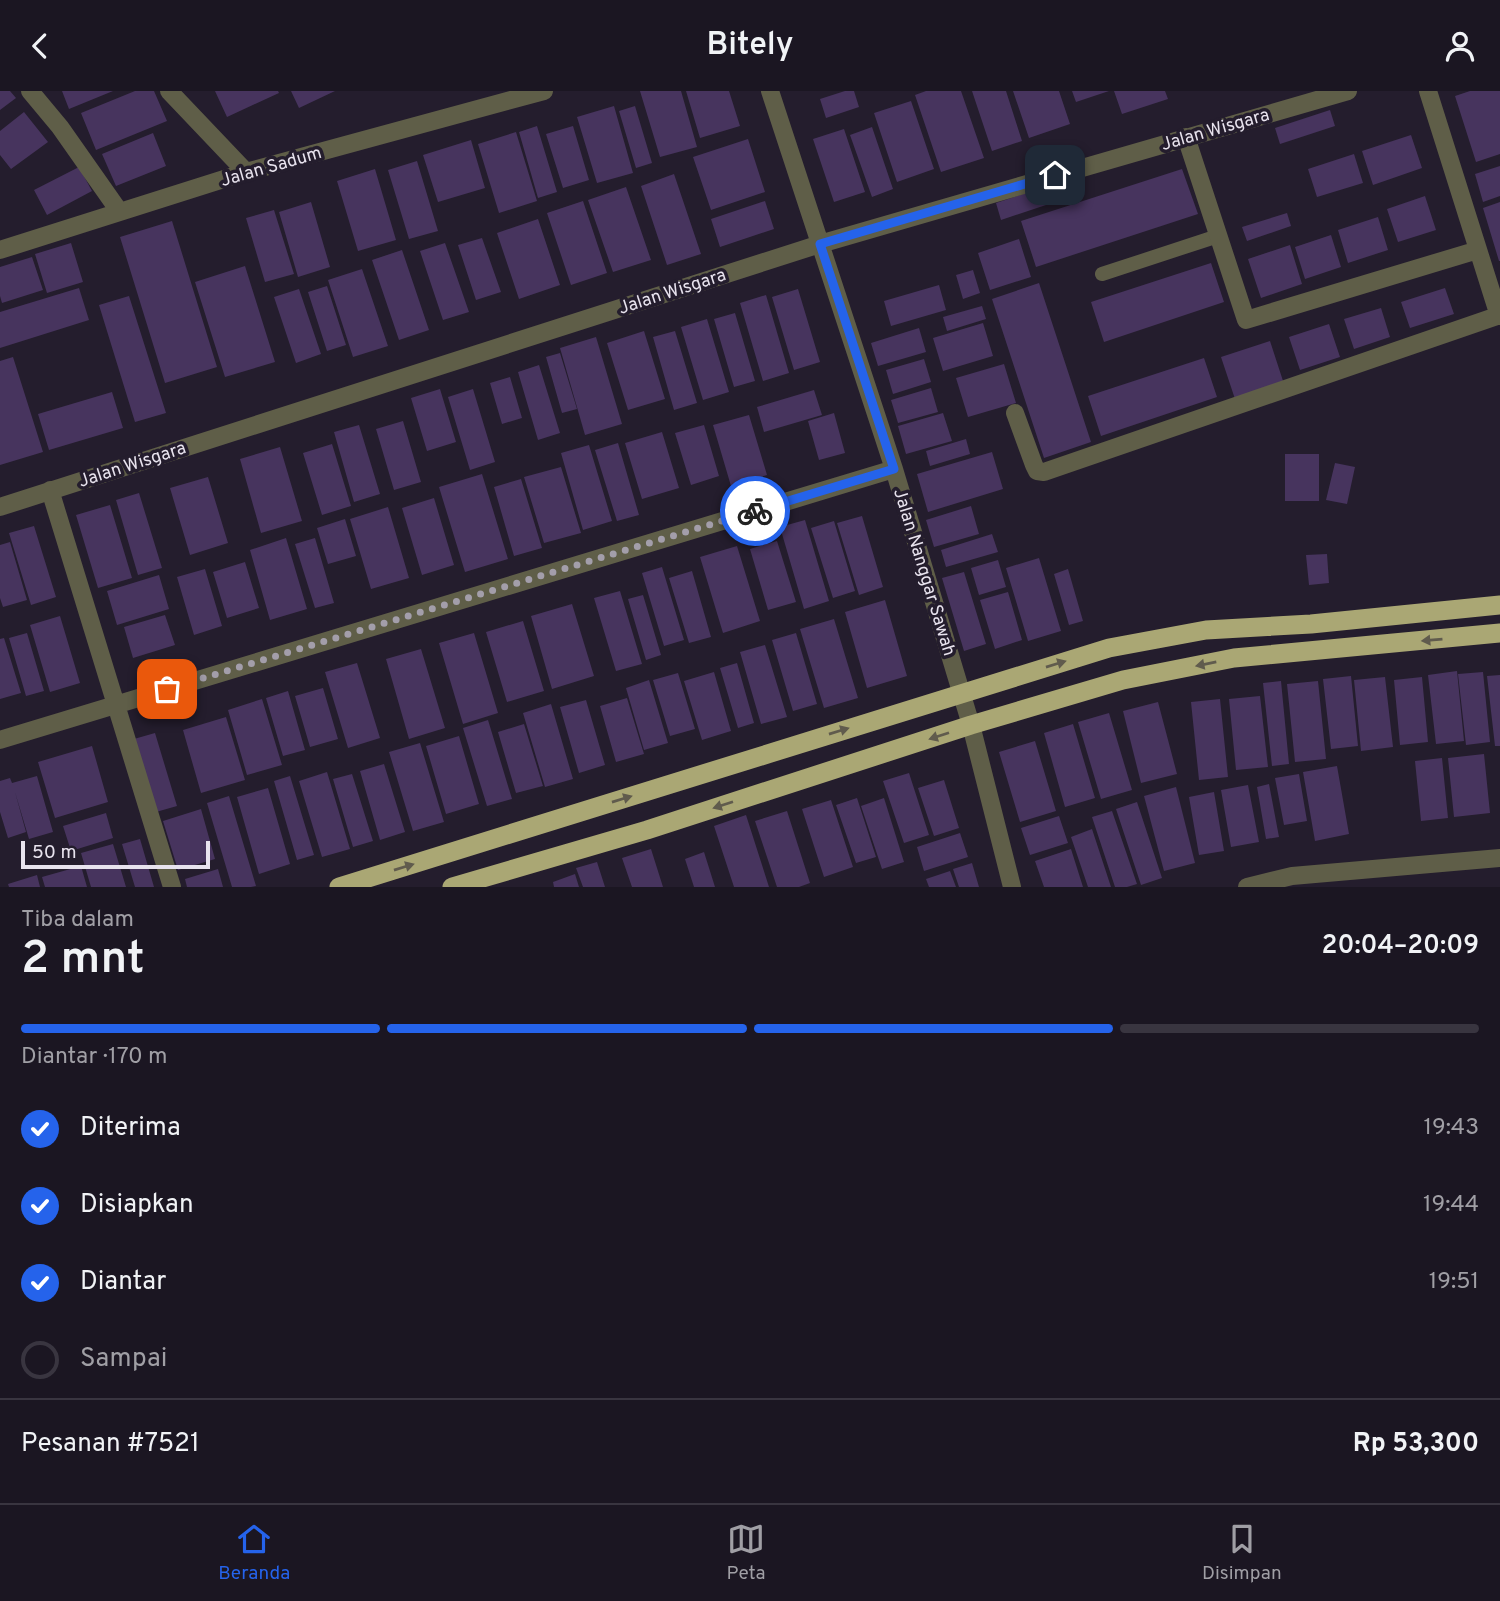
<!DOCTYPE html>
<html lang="id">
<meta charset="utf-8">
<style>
:root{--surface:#1b1622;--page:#28232f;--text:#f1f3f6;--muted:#a09fa5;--line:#393540;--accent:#2563eb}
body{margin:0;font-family:Overpass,sans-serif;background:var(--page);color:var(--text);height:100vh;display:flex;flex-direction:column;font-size:26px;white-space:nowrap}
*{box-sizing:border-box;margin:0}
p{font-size:23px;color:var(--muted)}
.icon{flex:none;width:38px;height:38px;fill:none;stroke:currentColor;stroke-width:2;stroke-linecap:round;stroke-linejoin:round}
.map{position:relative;height:796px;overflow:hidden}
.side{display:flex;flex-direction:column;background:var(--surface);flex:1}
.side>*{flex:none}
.scale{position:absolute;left:21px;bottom:18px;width:189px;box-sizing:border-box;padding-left:7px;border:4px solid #e8e3ee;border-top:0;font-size:19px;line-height:24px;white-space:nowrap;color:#e8e3ee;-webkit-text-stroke:5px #241d2d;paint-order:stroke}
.pin{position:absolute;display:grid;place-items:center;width:60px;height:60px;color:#fff;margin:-30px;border-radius:14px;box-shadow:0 4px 10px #0006}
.courier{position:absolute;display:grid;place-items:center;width:70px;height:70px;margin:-35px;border:5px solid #2563eb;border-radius:50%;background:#fff;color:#222;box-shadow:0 2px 9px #0007}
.summary em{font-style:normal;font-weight:600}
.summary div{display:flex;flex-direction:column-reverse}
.summary{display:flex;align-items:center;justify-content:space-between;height:119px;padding:0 21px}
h1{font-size:46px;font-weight:600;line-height:52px}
.bar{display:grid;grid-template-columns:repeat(4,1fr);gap:10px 7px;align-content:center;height:84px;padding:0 21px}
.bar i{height:9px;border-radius:5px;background:var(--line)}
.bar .active{background:var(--accent)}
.bar p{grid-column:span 4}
.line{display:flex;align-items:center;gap:18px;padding:0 21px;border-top:2px solid var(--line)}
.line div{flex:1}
ol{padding:0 21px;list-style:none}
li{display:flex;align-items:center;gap:21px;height:77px}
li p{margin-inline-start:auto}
li .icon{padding:7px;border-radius:50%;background:var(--accent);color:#fff;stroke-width:4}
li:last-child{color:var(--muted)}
li i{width:38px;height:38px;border:4px solid var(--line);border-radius:50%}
header{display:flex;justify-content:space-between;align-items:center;height:91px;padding:0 21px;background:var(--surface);font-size:32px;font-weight:600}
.menu{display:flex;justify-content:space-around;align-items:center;height:98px;border-top:2px solid var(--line);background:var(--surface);font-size:19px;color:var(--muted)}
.menu a{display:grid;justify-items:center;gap:4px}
.menu .active{color:var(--accent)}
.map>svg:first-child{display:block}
.building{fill:#47345e}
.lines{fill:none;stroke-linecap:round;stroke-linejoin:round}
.service{stroke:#5f5e48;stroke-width:14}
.minor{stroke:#5f5e48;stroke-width:18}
.trunk{stroke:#aaa774;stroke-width:19}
.oneway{fill:#605b4d}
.done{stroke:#a39eaa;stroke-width:7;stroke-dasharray:0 12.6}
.route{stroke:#2563eb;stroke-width:9}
.labels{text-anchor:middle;stroke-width:7;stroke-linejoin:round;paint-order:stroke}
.street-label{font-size:18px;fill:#e8e3ee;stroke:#241d2d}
</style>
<header><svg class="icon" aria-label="back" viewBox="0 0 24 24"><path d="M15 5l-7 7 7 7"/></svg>Bitely<svg class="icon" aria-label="person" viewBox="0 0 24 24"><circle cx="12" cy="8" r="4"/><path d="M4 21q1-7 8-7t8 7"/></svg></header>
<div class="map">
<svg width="1500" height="796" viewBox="0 0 1500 796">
<rect width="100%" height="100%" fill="#241d2d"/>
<path class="building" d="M0 0H10L16 7 0 19Z
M62 0H113L69 18Z
M135 0H154L167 30 96 59 81 22Z
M215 0H278L279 2 227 26Z
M291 0H335L299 17Z
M640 0H681L697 56 660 66Z
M686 0H729L740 35 700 47Z
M845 0H854L859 16 826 27 820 8Z
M926 0H961L984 67 941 81 915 4Z
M972 0H1006L1022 50 992 60Z
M1013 0H1059L1070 33 1029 47Z
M1072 0H1109L1076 11Z
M1114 0H1165L1168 8 1122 23Z
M1470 0H1500V63L1476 71 1455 5Z
M911 10 934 78 897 91 874 22Z
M614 15 633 82 597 92 577 26Z
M635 15 652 72 636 77 619 20Z
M1330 19 1335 35 1280 53 1275 37Z
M24 21 48 51 11 78 0 64V40Z
M537 35 557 101 538 107 519 41Z
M573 35 589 89 563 97 546 43Z
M872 36 893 98 872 106 850 44Z
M844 38 865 101 834 111 813 48Z
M516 41 537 110 499 122 478 53Z
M153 42 166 75 116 95 102 63Z
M1411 44 1422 77 1373 94 1362 60Z
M748 48 765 101 711 119 693 66Z
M471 49 485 97 438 111 423 64Z
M1354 63 1363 92 1317 106 1308 78Z
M417 70 438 140 409 148 388 79Z
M1500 75V105L1483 111 1475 83Z
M79 76 92 100 47 124 34 99Z
M375 78 396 149 358 160 337 90Z
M1182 78 1198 123 1036 176 1021 130Z
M674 83 701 163 667 174 641 95Z
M1047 95 1052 112 1001 129 996 112Z
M626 96 651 169 613 181 588 109Z
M1425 105 1436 139 1398 151 1387 118Z
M583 110 607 182 571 194 547 122Z
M765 110 774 138 720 156 711 128Z
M311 111 330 176 298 186 279 121Z
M1500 111V170H1499L1483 117Z
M274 119 294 183 265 191 246 127Z
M1287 122 1291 135 1247 150 1242 136Z
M1378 126 1388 159 1348 172 1338 139Z
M538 128 560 194 519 208 497 142Z
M172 130 217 276 165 292 120 146Z
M1331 144 1341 176 1305 188 1295 156Z
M482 147 501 201 476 209 458 154Z
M1019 148 1031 186 990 199 978 162Z
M71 152 83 191 47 202 35 163Z
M445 152 469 221 443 229 420 160Z
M1290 154 1302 193 1261 207 1248 168Z
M402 159 429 239 399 249 372 169Z
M32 166 43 199 2 212 0 205V176Z
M1211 172 1224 211 1104 251 1091 211Z
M245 175 275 271 225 286 195 191Z
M362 178 388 255 353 266 328 189Z
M973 179 980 202 963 208 956 184Z
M1039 192 1091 351 1044 367 992 208Z
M939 194 946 219 891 235 884 210Z
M327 195 346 254 327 260 308 201Z
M79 197 89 229 0 257V221Z
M1445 197 1454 223 1410 237 1401 211Z
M299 198 321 263 296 272 274 206Z
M798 198 820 271 794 279 772 206Z
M766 204 789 282 763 290 740 212Z
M129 205 166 322 135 331 99 214Z
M982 215 986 228 947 240 943 226Z
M1381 217 1390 246 1354 258 1344 228Z
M735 222 755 290 734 296 714 228Z
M707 228 729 301 703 309 681 236Z
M983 232 993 265 943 280 933 247Z
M1329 233 1340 266 1300 279 1289 246Z
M919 237 926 261 878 275 871 252Z
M644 240 665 308 628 319 607 252Z
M675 240 697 312 674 319 653 246Z
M596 246 622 333 585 344 560 257Z
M1270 250 1284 293 1235 308 1221 266Z
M560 262 577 318 562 322 546 266Z
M13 266 43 361 0 374V270Z
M1204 267 1217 306 1101 345 1088 305Z
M924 268 931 291 893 303 886 279Z
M1004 273 1016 312 968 326 956 287Z
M539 274 560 342 538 349 518 281Z
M510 286 522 327 502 333 490 292Z
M931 297 938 321 898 332 891 309Z
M440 298 456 351 427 360 411 307Z
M473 298 495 371 470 379 448 306Z
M814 299 822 324 764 341 757 316Z
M112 301 123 337 49 359 38 323Z
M834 322 845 362 819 369 808 330Z
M943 322 952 350 906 363 898 335Z
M749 324 767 384 731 395 713 334Z
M403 330 421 391 394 399 376 338Z
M359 334 380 403 354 411 334 341Z
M704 334 719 385 691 394 675 342Z
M662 341 679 397 642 408 625 352Z
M966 348 970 363 930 375 926 360Z
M618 352 639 424 617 430 595 359Z
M332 353 351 415 322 424 303 362Z
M589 354 612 430 583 439 561 362Z
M280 356 302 430 261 442 240 368Z
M992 361 1003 398 928 421 917 383Z
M1285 363H1319V410H1285Z
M1335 372 1355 376 1347 413 1326 409Z
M561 376 581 442 544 452 524 386Z
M482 383 508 468 465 481 439 396Z
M208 386 228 452 190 464 170 397Z
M521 388 542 457 514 465 494 396Z
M139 402 162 477 138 484 116 409Z
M434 407 454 474 422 484 402 417Z
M110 414 132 487 98 497 76 424Z
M971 415 979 443 934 456 926 429Z
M388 416 409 487 371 498 350 428Z
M862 425 883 496 859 504 837 432Z
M345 428 356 465 328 473 317 437Z
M805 429 829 510 804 518 780 436Z
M834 430 855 500 833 507 811 437Z
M34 435 56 506 31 514 9 442Z
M992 443 998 461 946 476 941 459Z
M286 447 307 518 270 529 250 459Z
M315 447 334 512 315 517 295 453Z
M777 450 796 511 768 519 750 458Z
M10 451 27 509 3 516 0 507V454Z
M737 455 760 530 723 542 700 466Z
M1327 463 1329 492 1309 494 1306 464Z
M1039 467 1061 540 1028 550 1006 477Z
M998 469 1006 496 979 504 971 477Z
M245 471 259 517 227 527 213 481Z
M662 476 684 549 664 555 642 482Z
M205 478 222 535 194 544 177 486Z
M1068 478 1083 530 1069 534 1054 483Z
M692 480 711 546 689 552 669 487Z
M964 481 986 553 964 560 942 487Z
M159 484 169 518 117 534 107 500Z
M620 500 642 573 616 580 594 507Z
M1008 501 1022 549 995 558 980 509Z
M643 504 661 564 646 569 628 508Z
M885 509 907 585 867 597 845 521Z
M572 513 594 585 552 598 531 525Z
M165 524 175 554 133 567 124 536Z
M60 525 80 592 50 601 30 534Z
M834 528 858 607 824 617 800 538Z
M523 530 544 600 507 611 486 541Z
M27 542 44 600 26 605 9 547Z
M474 542 498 622 463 633 439 552Z
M796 542 817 613 793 620 772 549Z
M4 547 21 602 0 608V548Z
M765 554 787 626 761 633 740 561Z
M421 558 445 637 409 648 386 568Z
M357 572 380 647 348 657 325 581Z
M737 572 754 632 738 637 720 577Z
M1457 580 1464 650 1436 653 1428 584Z
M714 581 731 640 702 649 684 590Z
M1483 581 1490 651 1466 654 1458 583Z
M678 582 695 638 670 645 653 589Z
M1500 584V655H1495L1487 585Z
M1351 585 1358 655 1331 658 1323 588Z
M1385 586 1393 656 1361 660 1354 589Z
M1422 586 1428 651 1400 654 1394 589Z
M649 589 668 652 644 659 626 597Z
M1281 590 1289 673 1272 675 1263 592Z
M1318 590 1326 668 1295 671 1287 593Z
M323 597 338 648 310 656 295 605Z
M288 600 305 659 283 665 266 607Z
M1260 605 1268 676 1236 679 1229 608Z
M627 607 644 663 616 671 600 615Z
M262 608 282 674 247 684 228 619Z
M1220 608 1228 686 1199 689 1191 611Z
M586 609 605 674 579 682 560 616Z
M1158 611 1177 683 1141 692 1123 620Z
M551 613 573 688 545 696 523 622Z
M1109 622 1132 699 1101 708 1078 631Z
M226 626 245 689 201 702 183 639Z
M488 629 512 708 487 715 463 637Z
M524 633 543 695 516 702 498 641Z
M1073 633 1095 707 1065 716 1044 642Z
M155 642 177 715 156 721 134 648Z
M459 645 479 713 446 723 426 655Z
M1035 650 1056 720 1020 731 999 661Z
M420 652 444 731 413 740 389 661Z
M92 655 108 711 55 727 38 671Z
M1484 663 1490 722 1454 726 1448 667Z
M1442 667 1448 727 1421 730 1415 670Z
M384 673 405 741 380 749 360 680Z
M1337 675 1349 743 1315 750 1303 681Z
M327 681 350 758 322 766 299 690Z
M909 682 929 744 904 752 883 690Z
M352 683 373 750 353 756 333 688Z
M1299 683 1307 730 1284 734 1275 687Z
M37 685 53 741 29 748 15 701 26 741 8 747 0 721V690L10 687 12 692Z
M290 685 314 764 297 769 274 690Z
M944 689 959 737 934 745 918 697Z
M1269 693 1279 746 1266 748 1257 696Z
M1248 694 1259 751 1231 756 1221 699Z
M1176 696 1195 772 1164 780 1144 705Z
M268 697 290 773 259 783 237 706Z
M1214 701 1224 760 1199 764 1189 706Z
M229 705 256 795 251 796H232L207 712Z
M857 707 876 766 856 772 836 714Z
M884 707 904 771 882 778 861 715Z
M831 709 853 776 824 786 802 718Z
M1137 711 1162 787 1141 794 1116 718Z
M201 718 215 768 178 779 163 730Z
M787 720 810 792 799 796H777L755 730Z
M1112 720 1137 793 1127 796H1115L1092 726Z
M106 722 113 747 71 760 63 735Z
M746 724 769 796H734L714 735Z
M1059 725 1068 752 1030 764 1021 737Z
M1092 738 1111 796H1088L1071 746Z
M960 742 968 766 924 780 917 756Z
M140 748 154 796H135L122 753Z
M113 753 126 796H91L81 762Z
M651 758 663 796H632L622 767Z
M1071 758 1083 796H1044L1035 770Z
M704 761 715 796H694L685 768Z
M597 771 605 796H583L576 777Z
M972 772 979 796H959L953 778Z
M81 775 87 796H45L42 786Z
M218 778 223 796H187L185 788Z
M950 780 956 796H929L926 788Z
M575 783 579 796H554L553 791Z
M37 784 40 796H9L8 793Z"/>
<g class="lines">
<path class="service" d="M1102 183 1218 145"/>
<path class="minor" d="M30 0 60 36 119 120
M169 0 246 81
M770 0 894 378 971 634 1012 796
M1428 0 1499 225
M1186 46 1246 229 1478 159
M0 159 246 81 544 0
M1015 322 1034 374 1037 380 1044 381 1500 224
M50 399 172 796
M0 416 820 153 1348 0
M0 649 894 378
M1247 796 1292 785 1500 767"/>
<path class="trunk" d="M339 796 1109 557 1206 539 1311 533 1500 514
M452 796 647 739 971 634 1123 589 1234 567 1500 542"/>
</g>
<defs><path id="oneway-solid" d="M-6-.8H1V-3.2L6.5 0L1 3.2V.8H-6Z" transform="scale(1.75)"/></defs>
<g class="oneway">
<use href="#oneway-solid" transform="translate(1432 549) rotate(175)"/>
<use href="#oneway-solid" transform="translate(1056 573) rotate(-17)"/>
<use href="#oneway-solid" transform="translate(1206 573) rotate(169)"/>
<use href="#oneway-solid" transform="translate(839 640) rotate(-17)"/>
<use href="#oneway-solid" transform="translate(939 645) rotate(162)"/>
<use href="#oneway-solid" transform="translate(622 708) rotate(-17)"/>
<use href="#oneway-solid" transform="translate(723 714) rotate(162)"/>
<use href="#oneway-solid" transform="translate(404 776) rotate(-17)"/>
</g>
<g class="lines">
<path class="done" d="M167 598 755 420"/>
<path class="route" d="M755 420 894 378 820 153 1055 84"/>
</g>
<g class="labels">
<g class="street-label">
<text transform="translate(1215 38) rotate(-16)" y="6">Jalan Wisgara</text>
<text transform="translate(271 75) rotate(-16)" y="6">Jalan Sadum</text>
<text transform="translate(672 200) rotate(-18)" y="6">Jalan Wisgara</text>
<text transform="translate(132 373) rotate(-18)" y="6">Jalan Wisgara</text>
<text transform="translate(925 481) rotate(73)" y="6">Jalan Nanggar Sawah</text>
</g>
</g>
</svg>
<div class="scale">50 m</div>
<div class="pin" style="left:167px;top:598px;background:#ea580c"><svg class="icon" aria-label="bag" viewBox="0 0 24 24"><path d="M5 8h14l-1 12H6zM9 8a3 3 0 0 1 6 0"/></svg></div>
<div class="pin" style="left:1055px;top:84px;background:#1f2937"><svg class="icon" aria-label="home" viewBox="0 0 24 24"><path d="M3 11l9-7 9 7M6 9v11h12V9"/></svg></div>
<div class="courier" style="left:755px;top:420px"><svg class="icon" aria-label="bike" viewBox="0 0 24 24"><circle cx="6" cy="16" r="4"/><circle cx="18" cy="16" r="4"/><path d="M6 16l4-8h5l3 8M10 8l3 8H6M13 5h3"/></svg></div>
</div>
<section class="side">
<div class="summary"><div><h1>2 mnt</h1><p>Tiba dalam</p></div><em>20:04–20:09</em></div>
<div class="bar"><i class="active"></i><i class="active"></i><i class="active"></i><i></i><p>Diantar · 170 m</p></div>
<ol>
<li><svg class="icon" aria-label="check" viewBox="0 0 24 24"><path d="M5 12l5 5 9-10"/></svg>Diterima<p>19:43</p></li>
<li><svg class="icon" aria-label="check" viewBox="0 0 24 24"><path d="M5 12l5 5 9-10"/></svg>Disiapkan<p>19:44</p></li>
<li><svg class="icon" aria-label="check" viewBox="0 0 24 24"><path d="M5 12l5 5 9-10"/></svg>Diantar<p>19:51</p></li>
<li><i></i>Sampai</li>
</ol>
<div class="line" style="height:91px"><div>Pesanan #7521</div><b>Rp 53,300</b></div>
</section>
<nav class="menu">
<a class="active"><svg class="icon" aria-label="home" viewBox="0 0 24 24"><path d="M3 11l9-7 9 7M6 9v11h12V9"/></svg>Beranda</a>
<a><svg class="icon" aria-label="map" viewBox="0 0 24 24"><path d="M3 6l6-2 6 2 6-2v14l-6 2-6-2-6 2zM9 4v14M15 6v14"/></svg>Peta</a>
<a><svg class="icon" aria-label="saved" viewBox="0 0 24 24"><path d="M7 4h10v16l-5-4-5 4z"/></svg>Disimpan</a>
</nav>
